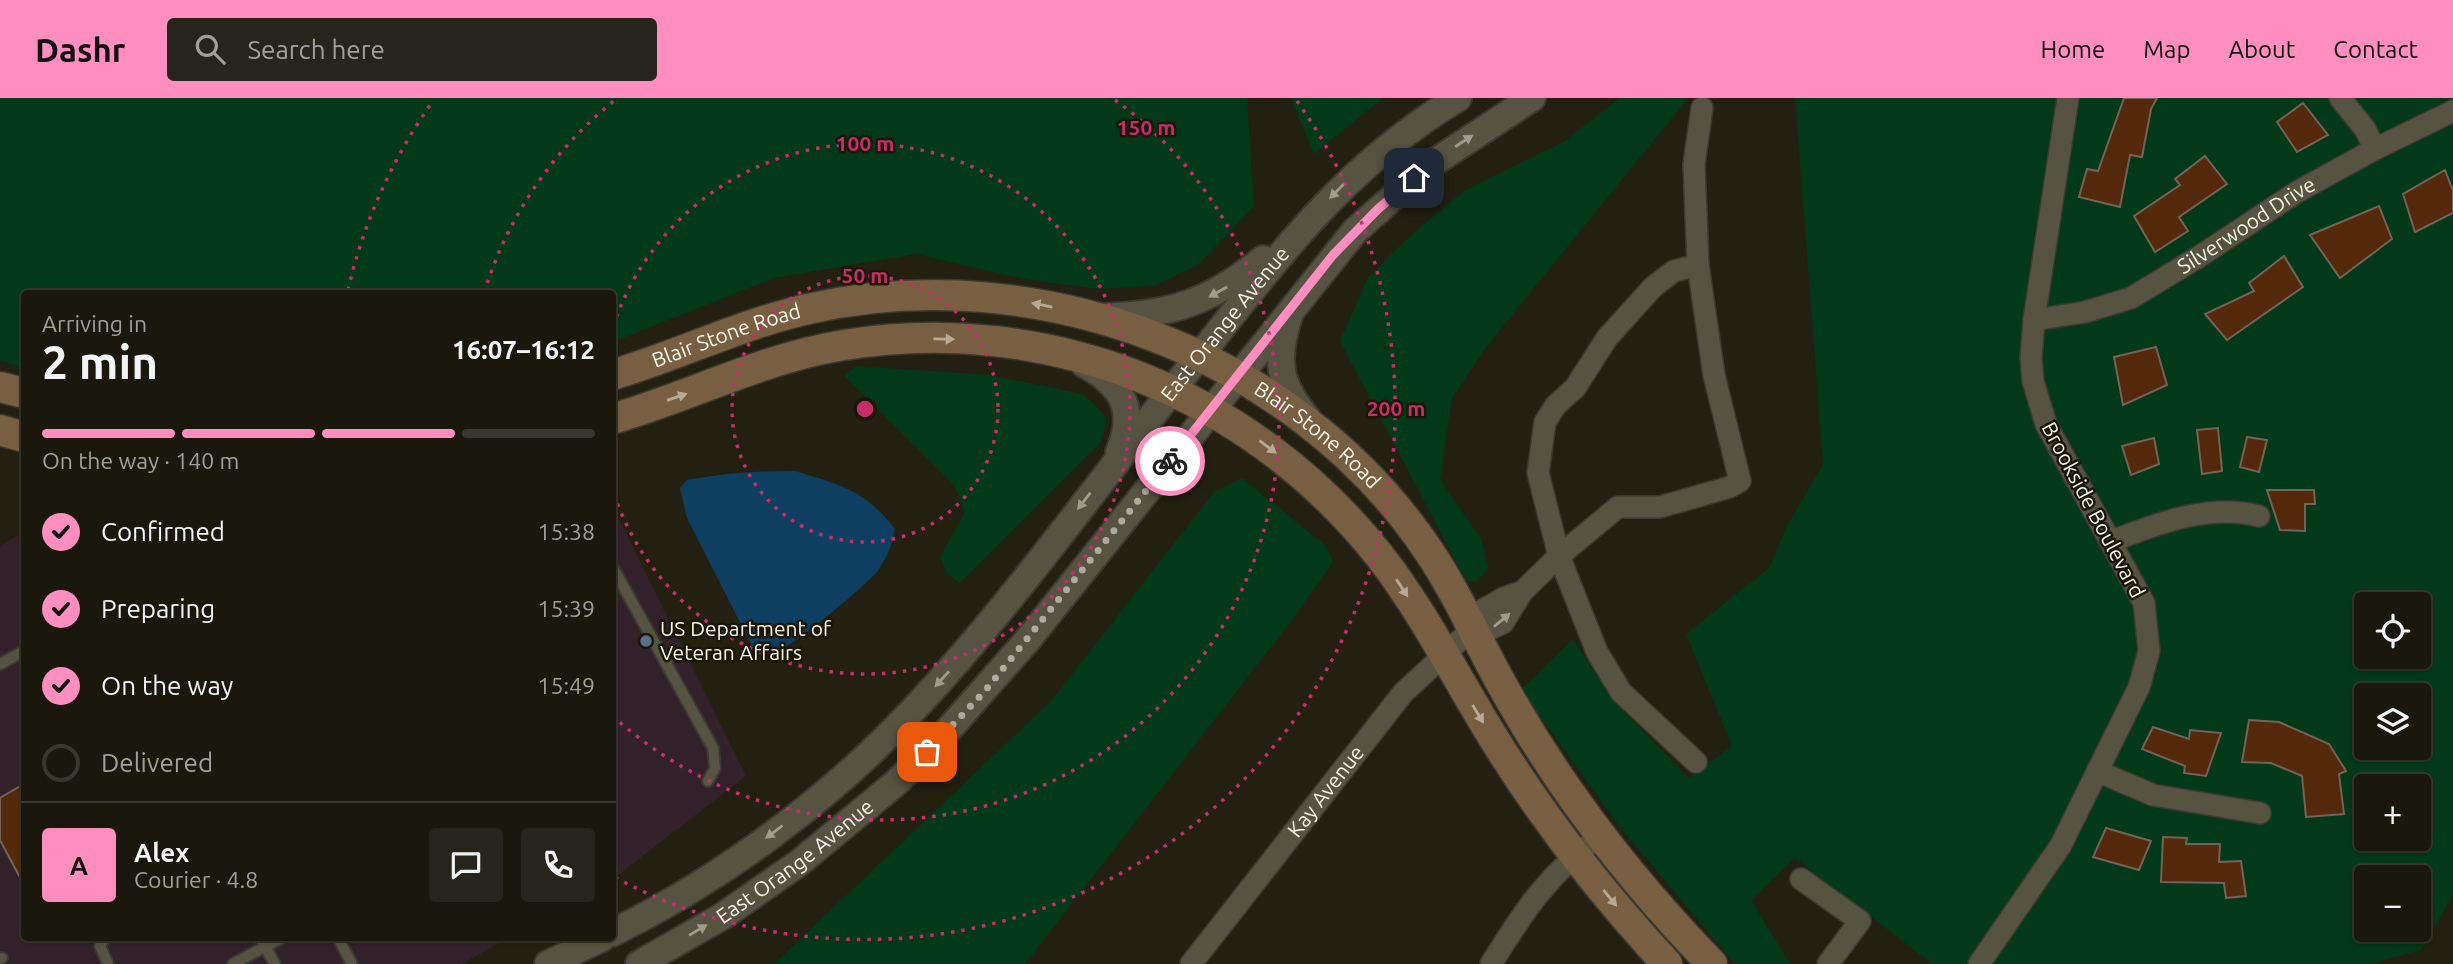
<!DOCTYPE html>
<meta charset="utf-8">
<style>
:root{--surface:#1a180d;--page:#27251b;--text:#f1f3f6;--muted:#9fa09d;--line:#38372e;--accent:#fd8ebf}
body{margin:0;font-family:Ubuntu,sans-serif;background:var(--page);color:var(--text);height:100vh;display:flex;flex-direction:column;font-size:26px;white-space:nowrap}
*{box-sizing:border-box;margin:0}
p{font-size:23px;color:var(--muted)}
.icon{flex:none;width:38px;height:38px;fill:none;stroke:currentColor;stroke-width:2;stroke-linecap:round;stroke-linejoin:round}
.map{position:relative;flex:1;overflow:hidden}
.details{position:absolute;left:21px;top:192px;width:595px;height:651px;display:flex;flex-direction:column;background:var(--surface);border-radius:7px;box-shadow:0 2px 5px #0004,0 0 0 2px var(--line)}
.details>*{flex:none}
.buttons{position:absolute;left:2354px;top:494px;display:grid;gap:14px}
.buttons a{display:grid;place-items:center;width:77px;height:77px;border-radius:7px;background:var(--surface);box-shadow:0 2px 5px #0004,0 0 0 2px var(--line);font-size:35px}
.pin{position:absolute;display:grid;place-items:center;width:60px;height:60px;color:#fff;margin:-30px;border-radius:14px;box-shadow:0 4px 10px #0006}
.courier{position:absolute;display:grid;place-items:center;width:70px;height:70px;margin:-35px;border:5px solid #fd8ebf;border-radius:50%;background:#fff;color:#222;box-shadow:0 2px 9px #0007}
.overview em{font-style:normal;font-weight:600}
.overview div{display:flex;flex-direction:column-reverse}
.overview{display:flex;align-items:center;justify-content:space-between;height:119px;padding:0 21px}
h1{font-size:46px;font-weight:600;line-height:52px}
.bar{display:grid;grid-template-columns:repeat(4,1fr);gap:10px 7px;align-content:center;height:84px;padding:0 21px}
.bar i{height:9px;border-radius:5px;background:var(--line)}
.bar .on{background:var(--accent)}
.bar p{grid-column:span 4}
.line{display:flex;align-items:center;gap:18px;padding:0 21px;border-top:2px solid var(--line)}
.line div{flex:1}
.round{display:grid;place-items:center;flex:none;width:74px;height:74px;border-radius:7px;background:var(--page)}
ol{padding:0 21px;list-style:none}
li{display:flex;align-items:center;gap:21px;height:77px}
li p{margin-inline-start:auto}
li .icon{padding:7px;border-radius:50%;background:var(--accent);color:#111;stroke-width:4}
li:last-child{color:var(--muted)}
li i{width:38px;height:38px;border:4px solid var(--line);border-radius:50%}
header{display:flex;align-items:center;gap:42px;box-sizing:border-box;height:98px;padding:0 35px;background:var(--accent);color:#111}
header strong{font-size:33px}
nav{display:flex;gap:38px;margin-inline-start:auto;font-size:24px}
.search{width:490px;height:63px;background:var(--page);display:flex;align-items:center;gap:18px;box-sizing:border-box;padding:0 24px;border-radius:7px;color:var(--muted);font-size:26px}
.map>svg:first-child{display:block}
.commercial{fill:#32212b}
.green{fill:#023918;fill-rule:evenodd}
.water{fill:#0e3e60}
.building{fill:#54280a;stroke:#736258;stroke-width:2}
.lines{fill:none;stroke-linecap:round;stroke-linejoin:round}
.service-casing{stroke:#3c3930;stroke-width:14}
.minor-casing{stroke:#3c3930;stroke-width:24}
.tertiary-casing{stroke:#3c3930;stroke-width:30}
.secondary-casing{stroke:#3c3930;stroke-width:33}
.service{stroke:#575343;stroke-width:10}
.minor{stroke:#575343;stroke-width:21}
.tertiary{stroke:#575343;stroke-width:26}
.secondary{stroke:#795f41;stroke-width:30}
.oneway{fill:#9f9c8f}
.oneway2{fill:#b8aa96}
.done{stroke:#adaa9f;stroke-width:7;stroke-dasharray:0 12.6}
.route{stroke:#fd8ebf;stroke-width:9}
.ring{fill:none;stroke:#c72e69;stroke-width:3.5;stroke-dasharray:3.5 7}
.service-dot{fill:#5c6f8a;stroke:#1a1708;stroke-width:2.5}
.labels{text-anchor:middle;stroke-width:5;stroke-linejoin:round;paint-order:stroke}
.street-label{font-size:21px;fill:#f7f5eb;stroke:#1a1708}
.poi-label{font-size:21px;fill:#f7f5eb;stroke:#1a1708;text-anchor:start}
.centre{fill:#c72e69;stroke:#1a1708;stroke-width:3.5}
.ring-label{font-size:21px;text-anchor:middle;font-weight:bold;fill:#c72e69;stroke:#1a1708;stroke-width:5;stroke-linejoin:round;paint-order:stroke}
</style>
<header>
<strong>Dashr</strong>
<div class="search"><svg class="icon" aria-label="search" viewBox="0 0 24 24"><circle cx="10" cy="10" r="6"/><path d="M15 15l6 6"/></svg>Search here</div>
<nav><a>Home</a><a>Map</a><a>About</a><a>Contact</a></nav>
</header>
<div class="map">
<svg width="2453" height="866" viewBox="0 0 2453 866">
<rect width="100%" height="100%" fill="#232011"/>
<path class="commercial" d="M612 407 746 678 613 781H612Z
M24 434V840H508L462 866H0V448Z"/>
<path class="green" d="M0 0H1247L1254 108 1199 166 1154 188 1096 191 1025 181 916 156 774 180 613 244 612 196H24V270L0 262Z
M1291 0H1383L1314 56Z
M1620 0H1688L1487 248 1452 300 1440 382 1482 442 1488 470 1477 484 1466 483 1340 243 1368 179 1411 137 1465 92 1563 44Z
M1795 0H2453V797L2421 852 2370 866H1932L1795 760 1751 802 1790 866H1735L1622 732 1521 592 1573 541 1610 599 1689 680 1732 648 1686 536 1769 470 1787 428 1823 366ZM2366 506H2418V558H2366ZM2366 597H2418V649H2366ZM2366 688H2418V740H2366ZM2366 779H2418V831H2366Z
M856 268 990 277 1083 296 1107 320 1101 344 960 485 947 476 940 459 965 414 954 387 844 278Z
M1242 380 1326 448 1333 464 1292 522 1025 866H774L1052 602 1214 394Z"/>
<path class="water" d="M795 373C841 387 865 392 895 431 892 446 888 458 879 471 871 484 793 548 779 552 770 555 762 554 753 550L687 420 680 390 687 382C723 375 758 373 795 373Z"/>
<path class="building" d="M2124 0H2157L2151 11 2142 59 2130 57 2120 109 2079 99 2087 71 2098 73Z
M2303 5 2328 37 2297 54 2277 24Z
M2205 58 2227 86 2179 119 2188 133 2155 154 2134 118 2180 87 2175 81Z
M2445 72 2453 93V115L2415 134 2403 96Z
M2379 108 2392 141 2340 180 2310 137Z
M2284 158 2303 189 2227 242 2205 216 2254 193 2249 185Z
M2156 249 2167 287 2123 307 2114 259Z
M2218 330 2222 373 2202 376 2197 332Z
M2247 339 2267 342 2259 374 2240 369Z
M2154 340 2159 366 2131 377 2122 348Z
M2267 392H2314L2315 406H2305V433L2280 432Z
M2249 622 2279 624 2329 646 2346 673 2339 676 2344 716 2306 719 2302 678 2271 665 2242 664Z
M2153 629 2189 641 2190 632 2221 635 2206 678 2184 675 2185 668 2142 651Z
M24 686V787L0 742V700Z
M2106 730 2151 743 2139 772 2093 759Z
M2163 739 2187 740 2186 746H2220L2219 764 2241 763 2246 798 2226 800 2224 785 2161 784Z"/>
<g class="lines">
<defs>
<path id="service" d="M612 468 713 650 715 670 708 683
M0 566 24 553
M105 840 100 848 108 866
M260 840 275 866
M338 840 352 866
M0 861 2 860
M233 866 281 840"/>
<g id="minor">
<path d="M2340 0 2365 31 2375 51"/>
<path id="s1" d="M2034 222 2085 214 2131 200 2197 160 2297 94 2375 51 2453 13"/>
<path d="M2112 443C2159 425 2209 405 2259 418"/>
<path d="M1471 532 1484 534 1503 525 1522 494 1559 458 1618 409H1660L1730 389 1740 383 1714 277 1698 167 1694 66 1702 10"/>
<path d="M1696 664 1621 594 1597 554 1559 458 1538 375 1545 324 1556 307 1575 290 1607 240 1653 189 1674 173 1698 167"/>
<path d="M2097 673 2153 697 2260 715"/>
<path d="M1801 781 1860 823 1828 866"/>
<path id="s2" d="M1191 866 1403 595 1471 532 1479 514 1504 500 1522 494"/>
<path d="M1491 866C1524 813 1549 774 1602 737"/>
<path d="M1979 866 2061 747 2139 589 2149 553 2144 505 2046 326 2033 283 2031 260 2034 222 2068 0"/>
</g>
<g id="tertiary">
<path d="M1289 218C1275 262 1278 286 1308 321"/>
<path d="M1103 219C1171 217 1211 204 1263 161"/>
<path d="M1084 266C1123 287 1137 312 1119 354"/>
<path id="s3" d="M612 835C724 780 831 700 916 609 1017 501 1103 378 1196 262 1278 160 1342 70 1458 0"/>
<path d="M548 866 602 840"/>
<path id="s4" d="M639 866 723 818 799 765 897 684 942 639 1025 545 1355 133 1427 69 1532 0"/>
</g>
<g id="secondary">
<path id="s5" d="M612 277C679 257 741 226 808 211 1037 159 1296 256 1428 452 1460 499 1481 552 1510 601 1565 697 1635 787 1712 866"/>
<path d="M0 289 24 295"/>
<path d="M612 321C691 298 763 260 844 247 1049 214 1251 296 1379 457 1426 517 1460 588 1501 652 1549 728 1606 800 1667 866"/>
<path d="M0 332 24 339"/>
</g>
</defs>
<use href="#service" class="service-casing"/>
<use href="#minor" class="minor-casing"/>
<use href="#tertiary" class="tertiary-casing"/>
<use href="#secondary" class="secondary-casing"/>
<use href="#service" class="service"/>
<use href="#minor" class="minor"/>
<use href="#tertiary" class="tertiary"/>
<use href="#secondary" class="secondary"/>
</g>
<defs><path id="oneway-solid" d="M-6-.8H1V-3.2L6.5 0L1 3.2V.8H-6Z" transform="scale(1.75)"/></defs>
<g class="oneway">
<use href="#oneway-solid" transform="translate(1464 43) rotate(-33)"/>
<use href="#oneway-solid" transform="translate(1337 93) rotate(135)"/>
<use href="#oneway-solid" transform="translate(1218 194) rotate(151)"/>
<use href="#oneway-solid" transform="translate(1084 403) rotate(128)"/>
<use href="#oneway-solid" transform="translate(1502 522) rotate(-40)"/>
<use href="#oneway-solid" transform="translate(942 581) rotate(132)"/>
<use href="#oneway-solid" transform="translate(774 734) rotate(143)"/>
<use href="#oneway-solid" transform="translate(698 832) rotate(-31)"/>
</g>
<g class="oneway2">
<use href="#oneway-solid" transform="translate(1042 207) rotate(-169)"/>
<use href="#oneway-solid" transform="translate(944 241) rotate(1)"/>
<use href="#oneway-solid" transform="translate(677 299) rotate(-19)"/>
<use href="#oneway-solid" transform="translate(1268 349) rotate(37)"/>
<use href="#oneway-solid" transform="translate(1402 490) rotate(57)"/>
<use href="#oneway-solid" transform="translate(1478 616) rotate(59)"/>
<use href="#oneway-solid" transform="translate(1610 800) rotate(51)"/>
</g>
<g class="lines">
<path class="done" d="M927 654 985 593 1170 363"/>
<path class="route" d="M1170 363 1333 157 1378 111 1414 80"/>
</g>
<g class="ring">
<circle cx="865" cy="311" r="133"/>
<path d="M613 229A265 265 0 1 1 613 393"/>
<path d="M484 195A398 398 0 0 1 615 2M1115 2A398 398 0 1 1 615 620"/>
<path d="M348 192A531 531 0 0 1 433 3M1297 3A531 531 0 0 1 616 780"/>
</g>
<circle class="service-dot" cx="646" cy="543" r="7"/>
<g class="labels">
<g class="street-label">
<text dy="7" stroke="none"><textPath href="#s1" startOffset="236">Silverwood Drive</textPath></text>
<text dy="7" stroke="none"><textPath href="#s3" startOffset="873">East Orange Avenue</textPath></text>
<text dy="7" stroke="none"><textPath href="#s5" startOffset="121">Blair Stone Road</textPath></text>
<text dy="7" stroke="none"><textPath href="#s5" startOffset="751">Blair Stone Road</textPath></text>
<text transform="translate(2093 412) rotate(62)" y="7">Brookside Boulevard</text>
<text dy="7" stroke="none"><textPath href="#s2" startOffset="219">Kay Avenue</textPath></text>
<text dy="7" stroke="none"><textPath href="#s4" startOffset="187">East Orange Avenue</textPath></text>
</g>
<g class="poi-label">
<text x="660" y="538">US Department of<tspan x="660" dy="24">Veteran Affairs</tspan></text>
</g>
</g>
<circle cx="865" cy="311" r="10" class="centre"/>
<g class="ring-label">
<text x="1146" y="37">150 m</text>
<text x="865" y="53">100 m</text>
<text x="865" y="185">50 m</text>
<text x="1396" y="318">200 m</text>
</g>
</svg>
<div class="buttons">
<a><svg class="icon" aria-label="locate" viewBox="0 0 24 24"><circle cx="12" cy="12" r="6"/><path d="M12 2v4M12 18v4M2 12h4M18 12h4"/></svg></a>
<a><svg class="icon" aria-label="layers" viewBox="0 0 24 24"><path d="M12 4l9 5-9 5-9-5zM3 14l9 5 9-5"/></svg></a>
<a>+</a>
<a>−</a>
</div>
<div class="pin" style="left:927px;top:654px;background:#ea580c"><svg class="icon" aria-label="bag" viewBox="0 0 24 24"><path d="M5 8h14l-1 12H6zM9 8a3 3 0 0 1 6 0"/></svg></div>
<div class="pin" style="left:1414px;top:80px;background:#1f2937"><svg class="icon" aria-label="home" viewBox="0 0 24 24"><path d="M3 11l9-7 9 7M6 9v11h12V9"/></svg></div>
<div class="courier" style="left:1170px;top:363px"><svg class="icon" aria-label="bike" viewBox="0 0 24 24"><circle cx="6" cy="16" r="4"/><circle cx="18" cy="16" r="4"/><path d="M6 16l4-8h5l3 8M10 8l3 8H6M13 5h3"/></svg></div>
<section class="details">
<div class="overview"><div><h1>2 min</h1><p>Arriving in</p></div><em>16:07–16:12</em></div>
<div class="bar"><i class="on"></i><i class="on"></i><i class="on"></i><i></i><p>On the way · 140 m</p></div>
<ol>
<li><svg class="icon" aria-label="check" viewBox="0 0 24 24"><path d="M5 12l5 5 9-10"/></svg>Confirmed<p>15:38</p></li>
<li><svg class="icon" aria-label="check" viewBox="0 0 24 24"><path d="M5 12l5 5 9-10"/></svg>Preparing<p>15:39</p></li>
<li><svg class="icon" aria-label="check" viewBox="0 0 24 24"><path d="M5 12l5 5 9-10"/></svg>On the way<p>15:49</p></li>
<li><i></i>Delivered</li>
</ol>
<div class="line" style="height:126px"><b class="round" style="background:var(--accent);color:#111">A</b><div><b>Alex</b><p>Courier · 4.8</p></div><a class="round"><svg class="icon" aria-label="chat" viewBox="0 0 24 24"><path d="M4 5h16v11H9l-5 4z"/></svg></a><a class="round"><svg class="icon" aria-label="phone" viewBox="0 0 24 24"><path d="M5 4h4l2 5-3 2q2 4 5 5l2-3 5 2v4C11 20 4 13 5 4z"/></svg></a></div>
</section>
</div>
